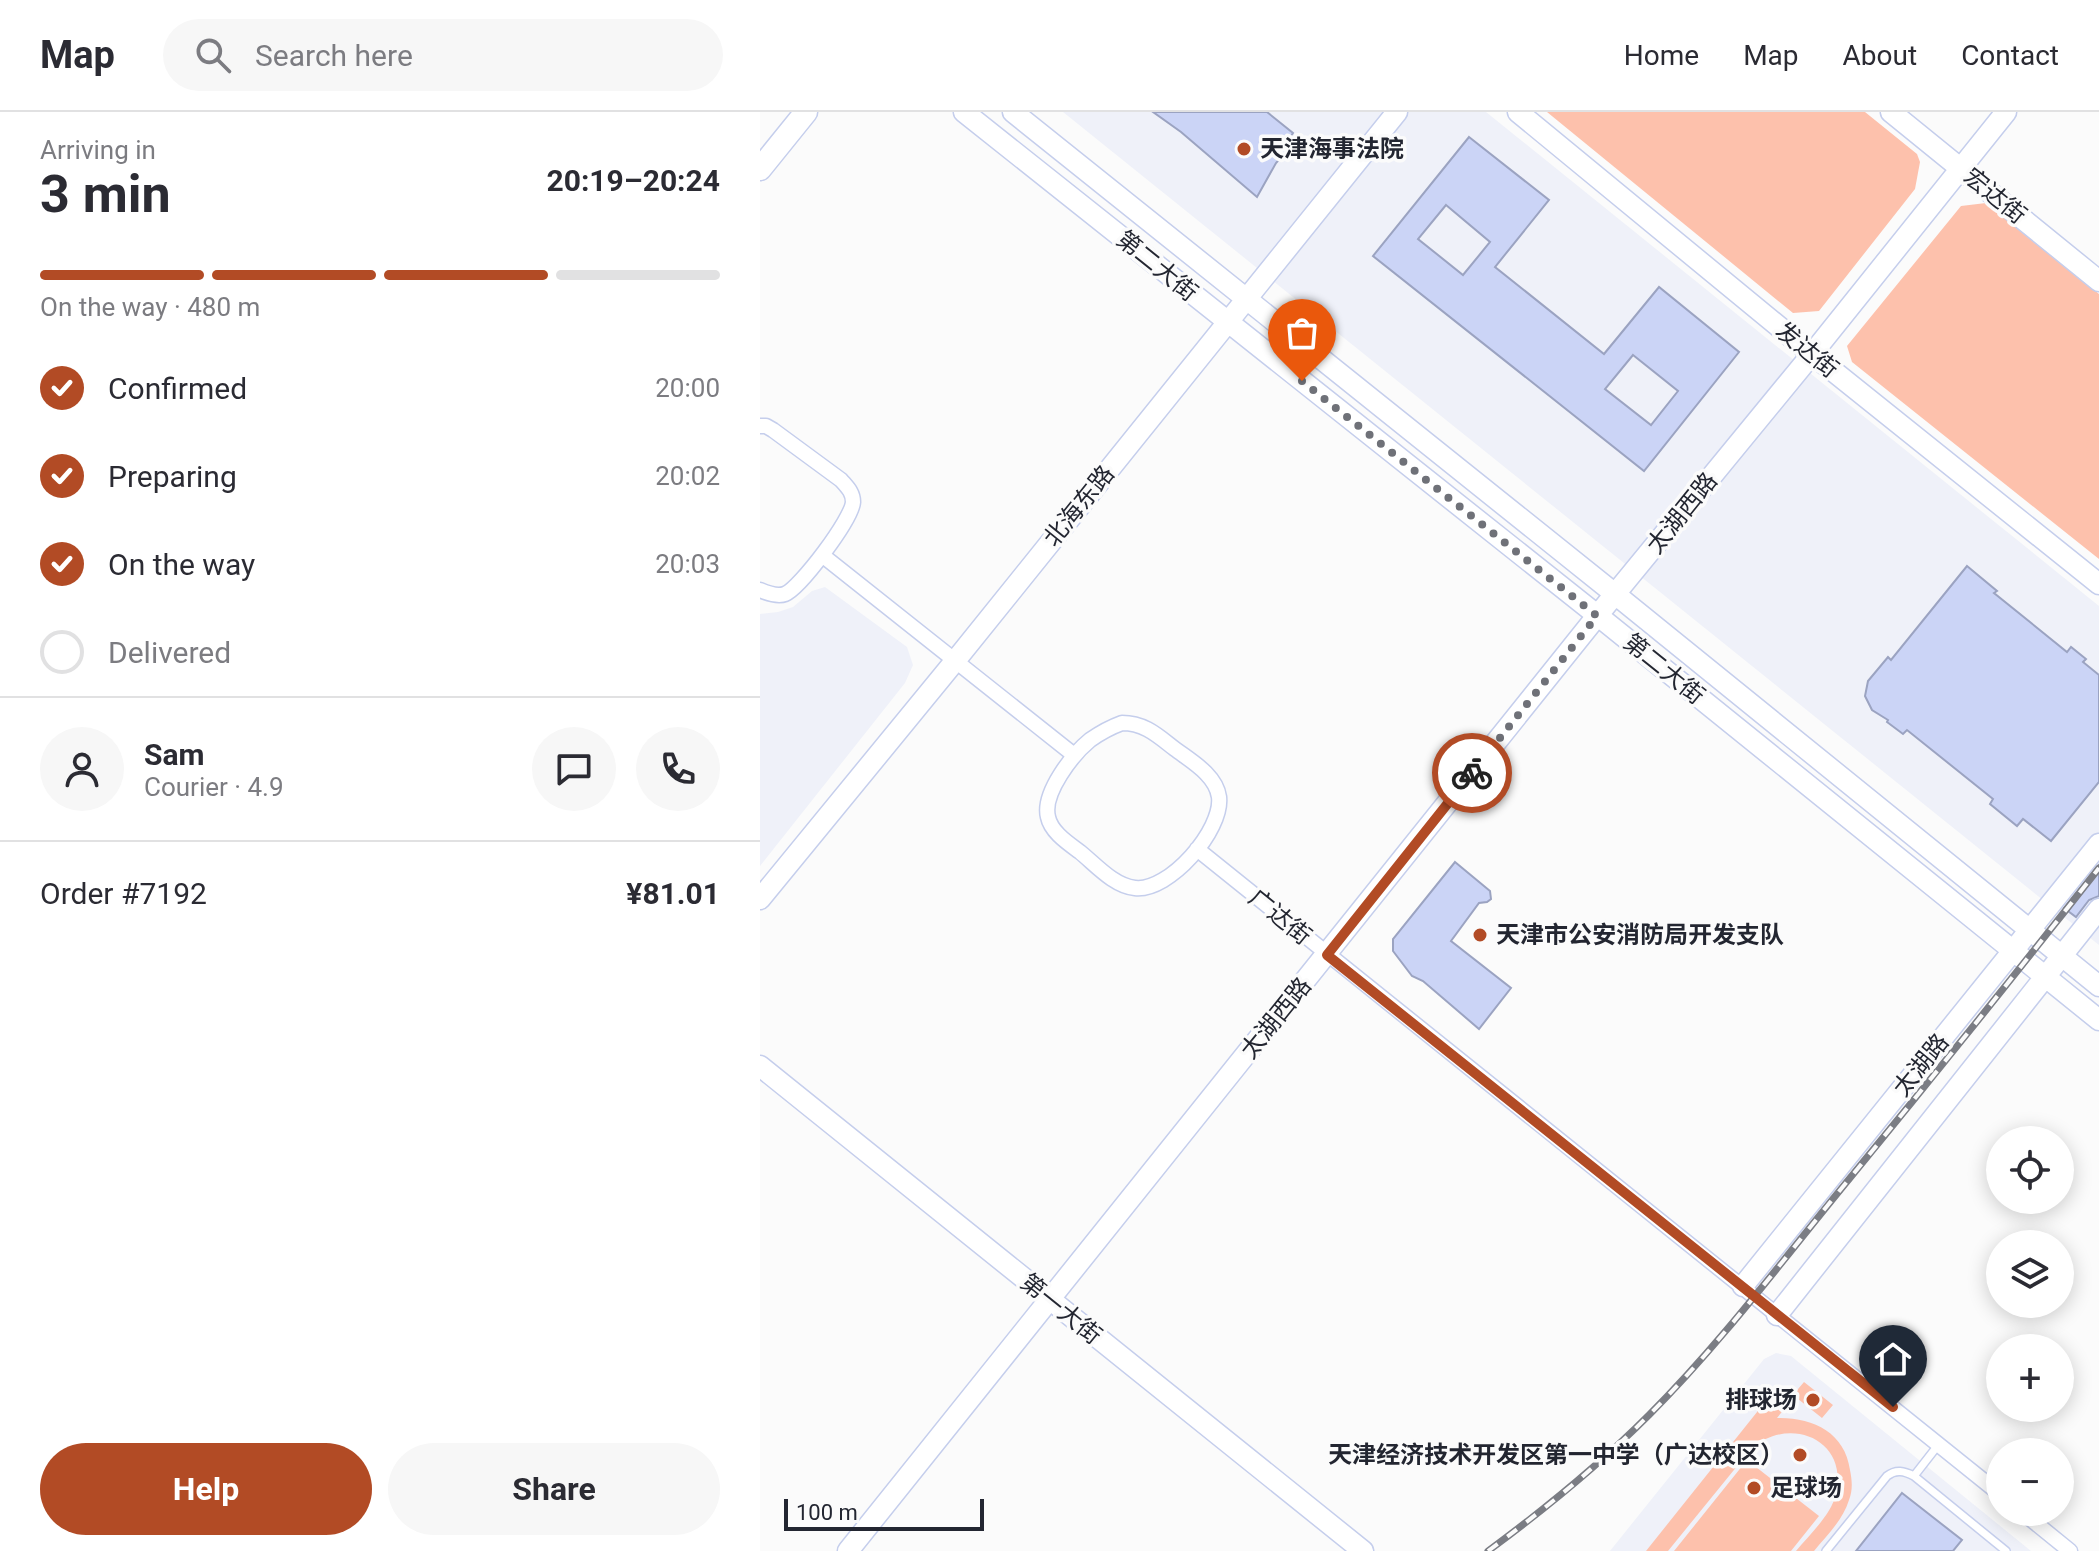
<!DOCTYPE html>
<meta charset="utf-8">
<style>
:root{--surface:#fff;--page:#f7f7f7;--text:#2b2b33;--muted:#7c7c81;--line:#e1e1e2;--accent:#b24b25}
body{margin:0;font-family:Roboto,"Noto Sans SC",sans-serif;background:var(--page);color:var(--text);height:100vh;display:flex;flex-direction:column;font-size:30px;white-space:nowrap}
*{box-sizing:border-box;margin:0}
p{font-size:26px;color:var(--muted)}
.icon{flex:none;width:44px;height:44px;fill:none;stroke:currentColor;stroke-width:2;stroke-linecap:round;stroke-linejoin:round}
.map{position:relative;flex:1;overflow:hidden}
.drawer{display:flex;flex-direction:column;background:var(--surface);width:760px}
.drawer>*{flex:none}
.controls{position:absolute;left:1226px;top:1014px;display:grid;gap:16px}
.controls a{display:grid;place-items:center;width:88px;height:88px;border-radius:50%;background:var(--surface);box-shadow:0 4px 20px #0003;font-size:40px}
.scale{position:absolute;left:24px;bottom:20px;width:200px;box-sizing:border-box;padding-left:8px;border:4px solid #232631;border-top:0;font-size:22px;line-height:28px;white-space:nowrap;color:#232631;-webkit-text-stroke:6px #fbfbfb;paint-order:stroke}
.pin{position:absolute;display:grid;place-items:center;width:68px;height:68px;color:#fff;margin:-82px -34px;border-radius:50% 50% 50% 0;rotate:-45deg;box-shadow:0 0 8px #0007}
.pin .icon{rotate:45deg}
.courier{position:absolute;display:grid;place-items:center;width:80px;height:80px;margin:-40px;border:6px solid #b24b25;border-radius:50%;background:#fff;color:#222;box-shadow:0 2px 10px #0007}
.headline em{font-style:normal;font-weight:700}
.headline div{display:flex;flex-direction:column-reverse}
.headline{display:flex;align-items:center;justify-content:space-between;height:136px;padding:0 40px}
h1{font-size:52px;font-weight:700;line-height:60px}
.bar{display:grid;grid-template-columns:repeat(4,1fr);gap:12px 8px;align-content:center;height:96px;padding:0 40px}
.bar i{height:10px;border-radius:6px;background:var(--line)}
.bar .active{background:var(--accent)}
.bar p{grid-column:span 4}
.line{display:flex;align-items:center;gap:20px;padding:0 40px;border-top:2px solid var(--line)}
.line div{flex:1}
.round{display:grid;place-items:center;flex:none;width:84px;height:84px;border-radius:42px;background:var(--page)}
ol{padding:0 40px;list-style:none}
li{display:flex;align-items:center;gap:24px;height:88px}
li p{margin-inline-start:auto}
li .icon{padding:8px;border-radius:50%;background:var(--accent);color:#fff;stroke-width:4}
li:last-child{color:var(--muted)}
li i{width:44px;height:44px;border:4px solid var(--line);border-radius:50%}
.cta{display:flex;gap:16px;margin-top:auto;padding:16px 40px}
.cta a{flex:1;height:92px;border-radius:48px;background:var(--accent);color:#fff;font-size:32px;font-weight:700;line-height:92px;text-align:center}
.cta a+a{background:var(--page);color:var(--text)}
header{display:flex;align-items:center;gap:48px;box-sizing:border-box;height:112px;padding:0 40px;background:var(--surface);border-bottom:2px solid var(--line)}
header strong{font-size:38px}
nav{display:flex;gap:44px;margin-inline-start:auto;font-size:28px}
.search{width:560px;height:72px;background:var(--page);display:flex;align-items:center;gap:20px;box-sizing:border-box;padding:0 28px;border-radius:44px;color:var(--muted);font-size:30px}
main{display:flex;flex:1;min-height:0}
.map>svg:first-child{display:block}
.built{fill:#eff1f9}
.green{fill:#fdc1ac}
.building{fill:#cbd4f6;stroke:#9ba3c1;stroke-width:2;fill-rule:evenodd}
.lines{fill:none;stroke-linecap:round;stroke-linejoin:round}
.lane-casing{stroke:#c5ceec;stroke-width:10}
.street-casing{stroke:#c5ceec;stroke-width:17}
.secondary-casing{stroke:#c5ceec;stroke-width:23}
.primary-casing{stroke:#c5ceec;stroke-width:25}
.lane{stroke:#fff;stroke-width:7}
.street{stroke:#fff;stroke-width:14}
.secondary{stroke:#fff;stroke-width:20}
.primary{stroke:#fff;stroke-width:22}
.rail-casing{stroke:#7b7d84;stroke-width:7}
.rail{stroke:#fbfbfb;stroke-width:4;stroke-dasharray:12;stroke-linecap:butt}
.done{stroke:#6f7178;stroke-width:8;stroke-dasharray:0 14.4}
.route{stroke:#b24b25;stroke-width:10}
.poi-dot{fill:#b24b25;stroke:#fbfbfb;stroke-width:3}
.labels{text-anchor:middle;stroke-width:7;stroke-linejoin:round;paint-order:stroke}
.poi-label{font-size:24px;font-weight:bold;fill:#232631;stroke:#fbfbfb;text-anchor:start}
.street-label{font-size:24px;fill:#232631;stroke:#fbfbfb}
</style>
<header>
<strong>Map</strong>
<div class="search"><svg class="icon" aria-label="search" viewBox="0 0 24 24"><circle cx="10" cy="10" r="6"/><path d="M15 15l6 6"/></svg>Search here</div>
<nav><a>Home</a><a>Map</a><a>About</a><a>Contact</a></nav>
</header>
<main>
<section class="drawer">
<div class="headline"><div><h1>3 min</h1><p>Arriving in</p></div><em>20:19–20:24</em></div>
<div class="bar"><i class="active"></i><i class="active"></i><i class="active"></i><i></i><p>On the way · 480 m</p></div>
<ol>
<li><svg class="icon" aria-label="check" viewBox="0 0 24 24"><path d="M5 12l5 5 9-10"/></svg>Confirmed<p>20:00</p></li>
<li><svg class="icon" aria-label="check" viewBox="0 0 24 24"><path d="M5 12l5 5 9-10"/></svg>Preparing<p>20:02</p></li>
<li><svg class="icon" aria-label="check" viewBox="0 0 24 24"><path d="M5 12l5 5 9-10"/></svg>On the way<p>20:03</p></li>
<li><i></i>Delivered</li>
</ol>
<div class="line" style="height:144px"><a class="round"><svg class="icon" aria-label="person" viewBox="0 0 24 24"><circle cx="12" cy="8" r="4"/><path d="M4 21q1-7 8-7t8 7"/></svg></a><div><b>Sam</b><p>Courier · 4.9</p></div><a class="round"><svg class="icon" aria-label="chat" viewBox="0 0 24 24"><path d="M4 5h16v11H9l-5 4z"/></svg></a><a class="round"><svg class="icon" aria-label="phone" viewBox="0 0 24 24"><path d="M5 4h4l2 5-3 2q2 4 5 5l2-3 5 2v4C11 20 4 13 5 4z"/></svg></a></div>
<div class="line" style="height:104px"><div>Order #7192</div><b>¥81.01</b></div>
<div class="cta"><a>Help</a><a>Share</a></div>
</section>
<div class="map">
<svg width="1339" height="1439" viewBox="0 0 1339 1439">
<rect width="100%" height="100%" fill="#fbfbfb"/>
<path class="built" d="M303 0H726L1339 494V833Z
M65 475 147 535 153 553 145 571 0 754V502L18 500 33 495 52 479Z
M1016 1241 1031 1244 1271 1439H850L1004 1247Z"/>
<path class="green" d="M787 0H1105L1157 42 1160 50 1155 77 1059 199 1033 201Z
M1226 91 1339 182V447L1092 250 1087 234 1201 94Z
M1044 1270 1073 1293 1062 1306 1033 1283Z
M1013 1280 1028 1292 1017 1306C1052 1305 1085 1320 1090 1358 1092 1368 1093 1378 1089 1388 1083 1408 1067 1423 1054 1439H1036C1050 1422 1071 1403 1076 1382 1089 1327 1029 1303 991 1337L908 1439H886Z
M987 1348 1059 1404 1031 1439H914Z"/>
<path class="building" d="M393 0H507L533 21 530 26 535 29 516 51 497 85 421 20Z
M709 25 789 88 735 155 844 242 899 175 979 240 884 359 613 144ZM686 93 730 130 703 163 658 127ZM873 243 918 279 891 313 845 277Z
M1207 454 1237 479 1234 481 1307 540 1311 535 1326 547 1323 550 1339 563V670L1291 729 1263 707 1257 714 1230 692 1233 687 1147 618 1143 622 1127 610 1128 608 1112 598 1105 584 1108 569 1128 545 1131 548Z
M695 750 730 779 731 787 727 790 719 791 691 829 751 876 719 917 663 869 652 864 633 839V827Z
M1339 753V784L1329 788 1316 805 1304 796Z
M1142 1381 1202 1428 1193 1439H1096Z"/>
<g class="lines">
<defs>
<path id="lane" d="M1154 1364 1179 1332
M1066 1439 1127 1364C1136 1357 1144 1359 1154 1364L1246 1439"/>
<path id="street" d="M0 314H6L13 318 81 368C87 375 93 380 93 390 92 407 40 476 25 482 17 485 7 481 0 478
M62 443 314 643
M362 611C385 611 398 624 415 637 431 649 456 663 459 685 463 718 409 780 375 776 354 774 336 753 320 740 308 731 291 720 288 705 282 681 313 642 330 628 340 621 351 615 362 611Z
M437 737 1240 1382
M1262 1400 1310 1439"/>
<path id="secondary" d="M204 0 847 511 1339 908
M253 0 855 482 1339 874
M758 0 1052 242 1339 472
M1131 0 1339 169
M0 787 195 549 637 0
M0 954 603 1439
M983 1174 1339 732
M1017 1203 1339 797
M88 1439 837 504 1052 242 1246 0"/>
<path id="primary" d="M0 57 46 0"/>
</defs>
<use href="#lane" class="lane-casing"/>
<use href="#street" class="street-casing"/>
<use href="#secondary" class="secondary-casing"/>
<use href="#primary" class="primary-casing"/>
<use href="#lane" class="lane"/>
<use href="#street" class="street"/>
<use href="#secondary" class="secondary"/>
<use href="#primary" class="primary"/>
<defs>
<path id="rail" d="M728 1439C785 1397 839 1353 889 1303 959 1233 1019 1153 1081 1077 1168 971 1254 864 1339 756"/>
</defs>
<use href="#rail" class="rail-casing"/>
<use href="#rail" class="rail"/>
</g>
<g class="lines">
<path class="done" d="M542 269 837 504 712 661"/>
<path class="route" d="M712 661 567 843 1133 1295"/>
</g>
<g class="poi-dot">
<circle cx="484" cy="37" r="8"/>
<circle cx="720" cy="823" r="8"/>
<circle cx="1053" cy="1288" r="8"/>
<circle cx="1040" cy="1343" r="8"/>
<circle cx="994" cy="1376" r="8"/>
</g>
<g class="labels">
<g class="poi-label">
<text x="500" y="45">天津海事法院</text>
<text x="736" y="831">天津市公安消防局开发支队</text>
<text x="1037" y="1296" text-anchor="end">排球场</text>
<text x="1024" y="1351" text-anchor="end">天津经济技术开发区第一中学（广达校区）</text>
<text x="1010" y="1384">足球场</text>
</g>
<g class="street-label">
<text transform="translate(1235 84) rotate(39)" y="8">宏达街</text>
<text transform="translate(397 154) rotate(39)" y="8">第二大街</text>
<text transform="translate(1047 238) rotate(39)" y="8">发达街</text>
<text transform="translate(319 394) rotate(-51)" y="8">北海东路</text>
<text transform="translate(922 401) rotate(-51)" y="8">太湖西路</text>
<text transform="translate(904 557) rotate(39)" y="8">第二大街</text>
<text transform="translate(520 805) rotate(39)" y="8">广达街</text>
<text transform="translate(516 906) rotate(-51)" y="8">太湖西路</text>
<text transform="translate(1161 953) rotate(-51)" y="8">太湖路</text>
<text transform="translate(301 1197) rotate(39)" y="8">第一大街</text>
</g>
</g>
</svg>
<div class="controls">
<a><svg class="icon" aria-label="locate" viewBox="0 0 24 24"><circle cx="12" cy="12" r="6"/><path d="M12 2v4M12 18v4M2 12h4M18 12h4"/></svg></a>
<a><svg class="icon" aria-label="layers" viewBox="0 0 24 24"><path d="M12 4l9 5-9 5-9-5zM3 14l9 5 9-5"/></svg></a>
<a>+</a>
<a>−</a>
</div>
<div class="scale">100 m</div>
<div class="pin" style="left:542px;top:269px;background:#ea580c"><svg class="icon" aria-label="bag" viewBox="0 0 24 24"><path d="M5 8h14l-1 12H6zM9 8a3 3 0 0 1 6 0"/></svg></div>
<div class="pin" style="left:1133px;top:1295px;background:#1f2937"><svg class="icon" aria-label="home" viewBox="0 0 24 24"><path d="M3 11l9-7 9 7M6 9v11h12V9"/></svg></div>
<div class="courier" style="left:712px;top:661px"><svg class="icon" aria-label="bike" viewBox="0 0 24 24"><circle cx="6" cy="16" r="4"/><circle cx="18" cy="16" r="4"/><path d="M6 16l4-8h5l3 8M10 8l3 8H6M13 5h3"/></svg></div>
</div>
</main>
